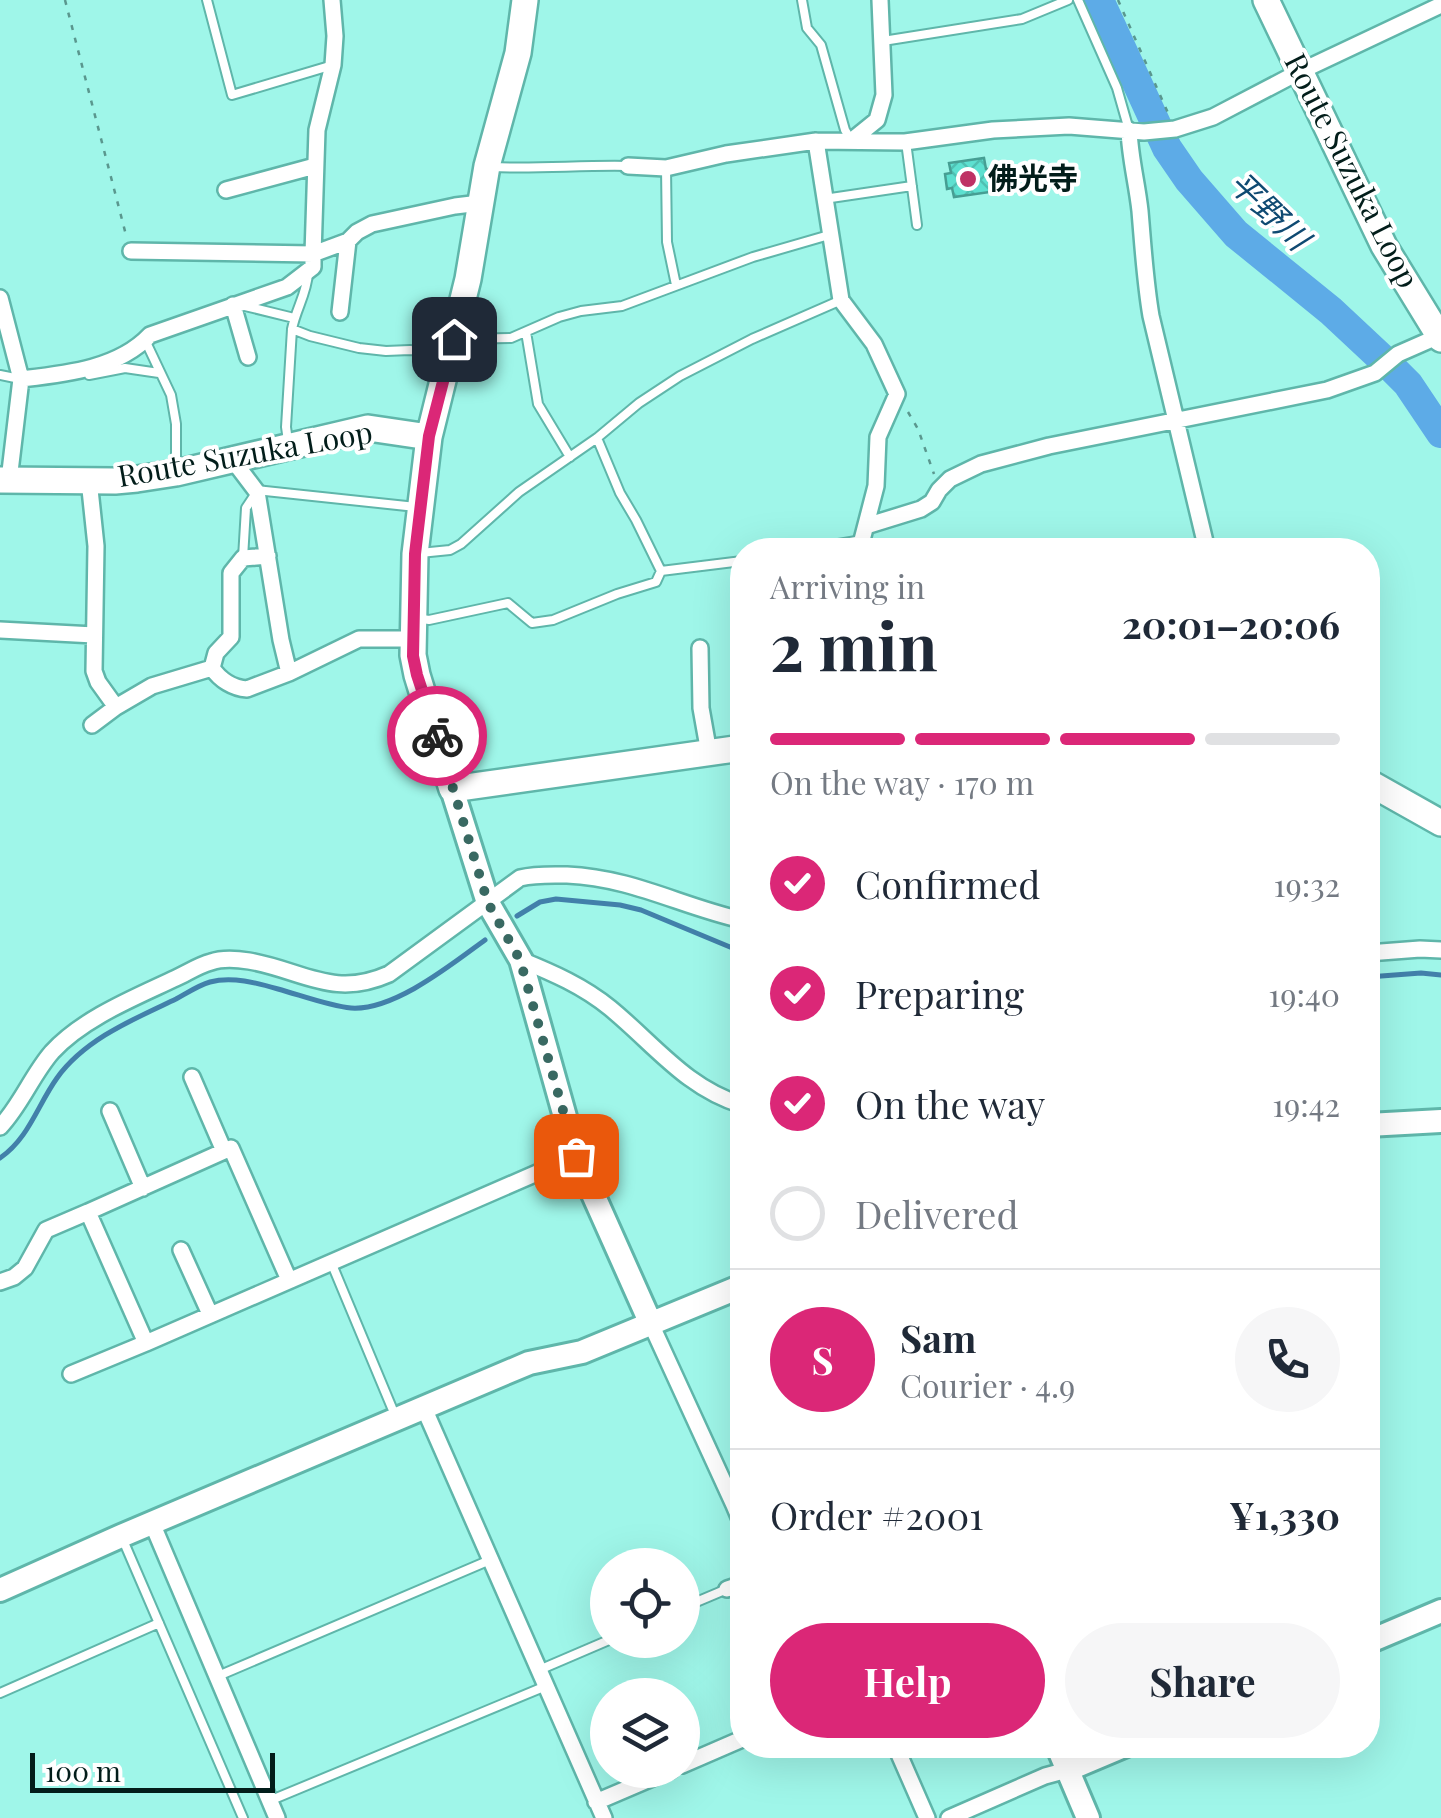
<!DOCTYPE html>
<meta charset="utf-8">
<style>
:root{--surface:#fff;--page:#f6f6f7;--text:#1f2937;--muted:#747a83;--line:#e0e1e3;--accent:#db2777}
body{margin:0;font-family:"Playfair Display","Noto Sans JP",serif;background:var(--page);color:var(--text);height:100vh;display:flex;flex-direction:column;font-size:38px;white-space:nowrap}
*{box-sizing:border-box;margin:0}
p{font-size:32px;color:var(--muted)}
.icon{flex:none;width:55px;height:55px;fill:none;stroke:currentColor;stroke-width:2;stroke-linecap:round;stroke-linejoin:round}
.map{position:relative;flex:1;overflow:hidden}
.drawer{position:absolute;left:730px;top:538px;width:650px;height:1220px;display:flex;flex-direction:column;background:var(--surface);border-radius:40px;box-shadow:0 10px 40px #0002}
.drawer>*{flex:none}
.buttons{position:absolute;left:590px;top:1548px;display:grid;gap:20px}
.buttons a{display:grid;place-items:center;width:110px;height:110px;border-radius:50%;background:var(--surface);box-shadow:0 10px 40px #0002;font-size:50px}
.scale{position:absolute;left:30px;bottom:25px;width:245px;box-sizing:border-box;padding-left:10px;border:5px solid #021d1a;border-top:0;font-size:28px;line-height:35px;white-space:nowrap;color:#021d1a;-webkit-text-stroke:8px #fff;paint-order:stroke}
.pin{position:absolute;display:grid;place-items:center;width:85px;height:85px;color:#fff;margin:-42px;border-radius:20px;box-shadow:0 5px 15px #0006}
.courier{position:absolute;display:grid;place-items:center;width:100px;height:100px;margin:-50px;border:8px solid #db2777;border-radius:50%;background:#fff;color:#222;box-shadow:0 2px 12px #0007}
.summary em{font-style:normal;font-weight:700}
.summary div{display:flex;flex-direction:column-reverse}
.summary{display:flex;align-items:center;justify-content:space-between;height:170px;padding:0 40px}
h1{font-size:65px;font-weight:700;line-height:75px}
.bar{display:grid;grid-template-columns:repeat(4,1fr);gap:15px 10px;align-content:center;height:120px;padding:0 40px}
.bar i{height:12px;border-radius:8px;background:var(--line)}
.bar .selected{background:var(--accent)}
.bar p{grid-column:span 4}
.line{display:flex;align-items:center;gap:25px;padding:0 40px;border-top:2px solid var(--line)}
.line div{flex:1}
.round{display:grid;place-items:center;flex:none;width:105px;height:105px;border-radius:52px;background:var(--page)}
ol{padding:0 40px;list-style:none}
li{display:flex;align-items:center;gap:30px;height:110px}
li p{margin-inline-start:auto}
li .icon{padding:10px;border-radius:50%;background:var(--accent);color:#fff;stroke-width:4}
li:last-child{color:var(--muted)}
li i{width:55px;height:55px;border:5px solid var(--line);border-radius:50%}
.button{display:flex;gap:20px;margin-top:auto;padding:20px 40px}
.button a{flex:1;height:115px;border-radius:60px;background:var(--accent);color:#fff;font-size:40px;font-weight:700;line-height:115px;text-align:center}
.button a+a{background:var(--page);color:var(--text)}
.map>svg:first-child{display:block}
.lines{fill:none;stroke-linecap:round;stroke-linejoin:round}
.stream{stroke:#4280aa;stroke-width:5}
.river{stroke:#5dabe7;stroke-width:30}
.building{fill:url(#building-cross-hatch);stroke:#469e93;stroke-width:2.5}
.lane-casing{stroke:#5fb6aa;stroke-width:12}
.street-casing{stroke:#5fb6aa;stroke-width:20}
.secondary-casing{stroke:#5fb6aa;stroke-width:28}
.primary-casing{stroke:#5fb6aa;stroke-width:30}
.path{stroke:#5a978e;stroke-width:2.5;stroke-dasharray:5 8;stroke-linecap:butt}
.lane{stroke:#fff;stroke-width:8}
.street{stroke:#fff;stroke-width:15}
.secondary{stroke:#fff;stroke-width:22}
.primary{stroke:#fff;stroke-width:25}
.done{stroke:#396962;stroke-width:10;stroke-dasharray:0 18}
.route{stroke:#db2777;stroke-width:12}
.poi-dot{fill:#bf3264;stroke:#fff;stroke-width:4}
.labels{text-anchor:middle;stroke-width:8;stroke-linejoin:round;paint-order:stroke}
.street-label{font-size:30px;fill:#021d1a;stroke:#fff}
.poi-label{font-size:30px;font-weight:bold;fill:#021d1a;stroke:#fff;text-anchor:start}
.water-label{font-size:32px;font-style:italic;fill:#0f4a72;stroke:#fff}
</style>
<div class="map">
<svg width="1441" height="1818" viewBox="0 0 1441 1818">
<defs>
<pattern id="building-cross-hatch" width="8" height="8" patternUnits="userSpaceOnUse" patternTransform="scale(2.5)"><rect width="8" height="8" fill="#5de0d0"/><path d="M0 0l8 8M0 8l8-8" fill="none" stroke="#4fc0b2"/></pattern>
</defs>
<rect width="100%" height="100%" fill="#9ff6e9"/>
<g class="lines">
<path class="stream" d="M517 916 540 902 556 899 620 905 641 910 742 952
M1368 977 1421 973 1441 975
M0 1158C29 1138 37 1106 57 1078 85 1039 134 1019 176 999 187 993 199 985 210 982 232 976 257 983 278 989 300 995 329 1006 351 1008 394 1011 452 964 485 940"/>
<path class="river" d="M1099 0 1167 148 1189 180 1236 234 1331 311 1392 368 1408 384 1441 433"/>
</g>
<path class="building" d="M984 158 986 169H988L990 192 954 197 952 188 947 189 945 174 951 173 949 163Z"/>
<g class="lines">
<defs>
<path id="lane" d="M207 0 232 95 333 65
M802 0 807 28 821 45 845 130 851 140
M1078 0 1117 88 1129 130
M883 41 1022 19 1068 0
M906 142 917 225
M492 167C537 169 582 165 628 166
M666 168 667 242 676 285
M824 199 912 186
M245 306 294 318
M292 329 310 336 359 348 386 351 410 350 445 354
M526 332 538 404 570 457
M456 339 511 338 559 317 581 311 622 306 753 257 829 235
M145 340 171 395 176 424V468
M0 375 20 379
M89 375 125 368 159 373
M597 438 620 493 636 520 661 571
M288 441 286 427 292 329C296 309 307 293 308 273
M256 490 416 507
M803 550 862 540
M420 553 450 550 461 544 519 492 597 438 639 403 680 376 752 339 839 301
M243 558 246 508 254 496
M416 618 429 620 508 603 532 623 553 620 617 594 656 582 661 571 742 561
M331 1262 392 1408
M123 1540 243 1818
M682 1608 727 1589
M539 1670 609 1640
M218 1676 490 1560
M0 1693 159 1623
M269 1801 546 1686"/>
<path id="street" d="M1129 130C1130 158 1137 183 1140 211 1143 246 1145 281 1151 316L1207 550
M816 141 841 300 874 344 897 394 878 437 876 486 862 540 863 550
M851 141 877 120 884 95 880 0
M628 166 666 168 726 154 816 141 905 142 993 130 1069 126 1144 132 1175 129 1213 117 1299 72 1441 5
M226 190 315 166
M131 251 313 254 317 130 333 65 335 36 332 0
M0 298 21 379 9 480
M233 305 248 357
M340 312 348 241
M21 379C65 374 118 369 150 335L287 287 313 267V254L348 241 357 232 372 224 455 206 480 203
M232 459 257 492 281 640 289 673
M89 480 96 546 94 671 98 682 116 707 152 686 212 668C220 680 233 688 247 689L289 673 359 639H412
M866 526 921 509 932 502 939 490 950 479 981 464 1049 446 1327 390 1375 373 1398 354 1439 336
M0 630 94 635
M700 648 701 708 709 753
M212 668 216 653 231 637V573L243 558 268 556
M92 725 116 707
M1368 953 1420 949 1441 950
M521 960C553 973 583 986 610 1008 654 1044 686 1088 742 1105
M192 1077 224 1151
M110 1111 143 1188
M0 1127C21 1105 32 1075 52 1052 83 1018 136 997 176 978 187 973 199 965 211 962 222 958 237 959 249 961 302 970 333 999 389 974L520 878C536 874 551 875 567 875 633 878 680 906 742 920
M88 1212 231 1148 289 1280
M181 1250 210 1314
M0 1282 14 1277 25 1268 46 1230 88 1212 146 1343 576 1156
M651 1324 734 1505 742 1507
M71 1374 146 1343
M424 1408 604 1818
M734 1505 742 1524
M152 1523 277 1818
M727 1589 742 1584
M895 1745 927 1818
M682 1765 742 1739
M596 1802 671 1770
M949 1818 1045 1776 1067 1770"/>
<path id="secondary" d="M452 789 488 903 521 960 576 1156 651 1324
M1368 1125 1441 1121
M0 1590 121 1536 529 1363 582 1352 742 1286
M1368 1642 1441 1611
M1057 1745 1088 1818
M1067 1770 1126 1745"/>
<path id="primary" d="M525 0 518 53 487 166 468 279 429 437 415 554 413 655 417 675 452 789 742 748
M1266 0 1384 246 1441 339
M0 480 115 481 137 479 176 473 368 428 429 437
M1368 782 1441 823"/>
</defs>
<use href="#lane" class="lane-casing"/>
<use href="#street" class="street-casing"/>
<use href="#secondary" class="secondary-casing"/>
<use href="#primary" class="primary-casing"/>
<path class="path" d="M65 0 126 235
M1118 0 1168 113
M908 412 918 429 934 474"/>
<use href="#lane" class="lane"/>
<use href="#street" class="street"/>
<use href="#secondary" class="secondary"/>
<use href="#primary" class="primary"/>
</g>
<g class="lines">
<path class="done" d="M437 736 488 903 520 960 576 1156"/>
<path class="route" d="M437 736 417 675 413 656 415 554 429 436 454 339"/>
</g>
<circle class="poi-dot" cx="968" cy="179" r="10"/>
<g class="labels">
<g class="street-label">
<text transform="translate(1351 171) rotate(63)" y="10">Route Suzuka Loop</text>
<text transform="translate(245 455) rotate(-10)" y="10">Route Suzuka Loop</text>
</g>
<g class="poi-label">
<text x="988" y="189">佛光寺</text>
</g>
<g class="water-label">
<text transform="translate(1269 211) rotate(44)" y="11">平野川</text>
</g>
</g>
</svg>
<div class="buttons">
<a><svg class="icon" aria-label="locate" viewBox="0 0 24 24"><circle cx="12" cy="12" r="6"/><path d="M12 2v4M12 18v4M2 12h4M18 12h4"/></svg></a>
<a><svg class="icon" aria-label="layers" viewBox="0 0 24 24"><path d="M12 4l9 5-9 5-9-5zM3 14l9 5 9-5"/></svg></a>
</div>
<div class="scale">100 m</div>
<div class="pin" style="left:576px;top:1156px;background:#ea580c"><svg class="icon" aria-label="bag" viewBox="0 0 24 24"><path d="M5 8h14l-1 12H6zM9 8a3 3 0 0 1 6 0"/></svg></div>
<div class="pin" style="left:454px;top:339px;background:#1f2937"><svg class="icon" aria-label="home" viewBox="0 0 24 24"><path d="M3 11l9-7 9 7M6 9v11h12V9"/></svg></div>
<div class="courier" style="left:437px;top:736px"><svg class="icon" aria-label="bike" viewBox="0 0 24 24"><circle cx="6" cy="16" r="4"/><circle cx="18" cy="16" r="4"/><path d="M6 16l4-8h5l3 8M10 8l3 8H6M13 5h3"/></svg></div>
<section class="drawer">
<div class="summary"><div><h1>2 min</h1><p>Arriving in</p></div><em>20:01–20:06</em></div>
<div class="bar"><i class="selected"></i><i class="selected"></i><i class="selected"></i><i></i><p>On the way · 170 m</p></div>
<ol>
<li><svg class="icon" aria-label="check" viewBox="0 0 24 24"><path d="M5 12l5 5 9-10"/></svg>Confirmed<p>19:32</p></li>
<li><svg class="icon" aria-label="check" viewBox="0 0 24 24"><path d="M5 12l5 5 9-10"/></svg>Preparing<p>19:40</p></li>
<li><svg class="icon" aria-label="check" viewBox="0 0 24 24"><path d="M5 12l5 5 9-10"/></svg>On the way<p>19:42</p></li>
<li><i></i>Delivered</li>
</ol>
<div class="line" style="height:180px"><b class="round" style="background:var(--accent);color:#fff">S</b><div><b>Sam</b><p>Courier · 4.9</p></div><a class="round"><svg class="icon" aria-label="phone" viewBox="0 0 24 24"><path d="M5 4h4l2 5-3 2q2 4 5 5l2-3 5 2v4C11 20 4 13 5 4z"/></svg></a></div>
<div class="line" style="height:130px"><div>Order #2001</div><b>¥1,330</b></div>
<div class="button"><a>Help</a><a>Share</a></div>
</section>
</div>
